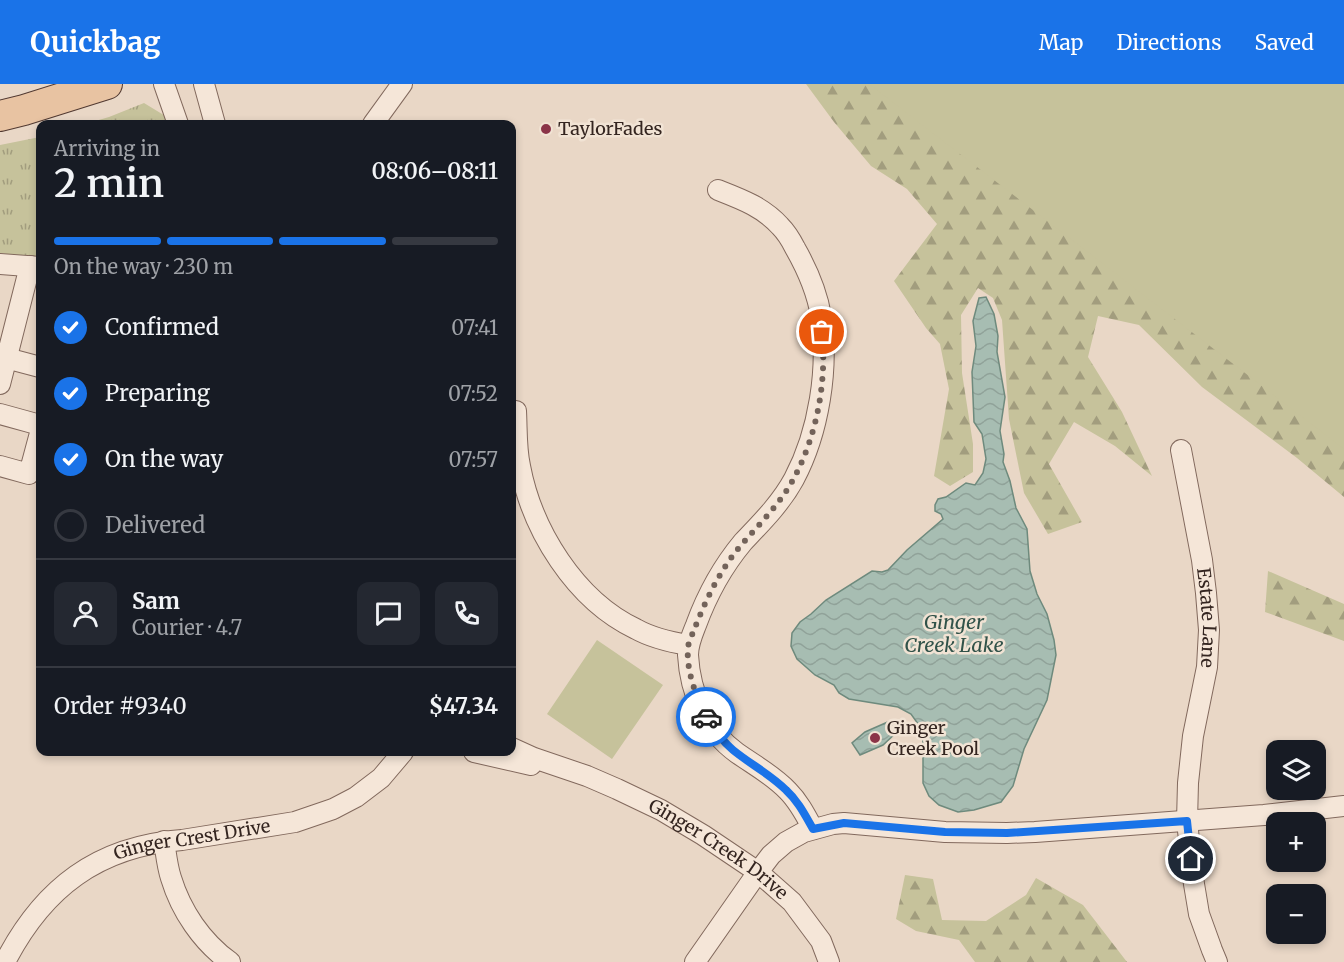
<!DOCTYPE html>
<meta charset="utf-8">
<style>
:root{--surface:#171b24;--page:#242831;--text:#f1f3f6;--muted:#9ea1a6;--line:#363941;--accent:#1a73e8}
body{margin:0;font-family:Merriweather,serif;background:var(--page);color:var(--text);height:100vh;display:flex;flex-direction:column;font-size:22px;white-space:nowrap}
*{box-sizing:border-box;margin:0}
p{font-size:20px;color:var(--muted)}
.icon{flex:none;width:33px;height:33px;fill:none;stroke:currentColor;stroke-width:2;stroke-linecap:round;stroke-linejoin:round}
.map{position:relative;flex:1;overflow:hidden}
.sheet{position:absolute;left:36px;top:36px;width:480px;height:636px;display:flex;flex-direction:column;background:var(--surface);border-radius:12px;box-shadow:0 3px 9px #0003}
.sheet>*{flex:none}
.fabs{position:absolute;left:1266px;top:656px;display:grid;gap:12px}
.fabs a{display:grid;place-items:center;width:60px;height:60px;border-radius:12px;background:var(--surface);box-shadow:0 3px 9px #0003;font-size:30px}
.pin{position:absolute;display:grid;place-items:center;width:51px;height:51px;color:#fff;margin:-26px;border:3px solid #fff;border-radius:50%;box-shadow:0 2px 6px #0007}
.courier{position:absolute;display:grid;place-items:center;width:60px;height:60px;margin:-30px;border:4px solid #1a73e8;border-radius:50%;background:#fff;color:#222;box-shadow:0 2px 8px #0007}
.overview em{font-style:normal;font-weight:600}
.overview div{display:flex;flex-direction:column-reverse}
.overview{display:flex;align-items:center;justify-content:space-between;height:102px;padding:0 18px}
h1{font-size:39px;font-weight:600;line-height:45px}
.bar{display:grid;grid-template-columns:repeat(4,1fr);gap:9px 6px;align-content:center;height:72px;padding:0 18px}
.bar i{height:8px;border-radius:4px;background:var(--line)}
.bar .selected{background:var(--accent)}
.bar p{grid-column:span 4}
.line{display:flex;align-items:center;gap:15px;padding:0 18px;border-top:2px solid var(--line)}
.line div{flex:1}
.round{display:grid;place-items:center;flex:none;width:63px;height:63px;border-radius:12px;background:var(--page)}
ol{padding:0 18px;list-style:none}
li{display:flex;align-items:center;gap:18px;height:66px}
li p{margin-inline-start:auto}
li .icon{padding:6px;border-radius:50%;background:var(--accent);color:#fff;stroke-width:4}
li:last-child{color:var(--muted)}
li i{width:33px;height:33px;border:3px solid var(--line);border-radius:50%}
header{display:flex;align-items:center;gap:36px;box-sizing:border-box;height:84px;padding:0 30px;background:var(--accent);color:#fff}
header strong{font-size:28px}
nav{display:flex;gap:33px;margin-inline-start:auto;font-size:21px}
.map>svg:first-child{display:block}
.grass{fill:url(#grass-tufts)}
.forest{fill:url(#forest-firs)}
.park{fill:#c6c29b}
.water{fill:url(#water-waves);stroke:#6e8a7d;stroke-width:1.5}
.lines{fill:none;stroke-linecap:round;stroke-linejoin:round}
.minor-casing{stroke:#82695d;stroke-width:22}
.primary-casing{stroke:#513931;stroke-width:32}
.minor{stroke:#f5e6d8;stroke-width:20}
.primary{stroke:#e8c3a2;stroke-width:30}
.done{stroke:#73635a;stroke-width:6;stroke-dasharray:0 10.8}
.route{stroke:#1a73e8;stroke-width:8}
.poi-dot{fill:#8b3448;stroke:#f1e3d4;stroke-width:2}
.labels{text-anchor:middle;stroke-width:5;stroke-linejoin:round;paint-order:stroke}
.poi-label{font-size:18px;fill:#342520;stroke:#f1e3d4;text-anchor:start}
.street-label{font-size:18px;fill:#342520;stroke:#f1e3d4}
.water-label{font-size:20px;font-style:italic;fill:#315249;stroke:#f1e3d4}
</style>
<header>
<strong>Quickbag</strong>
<nav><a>Map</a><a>Directions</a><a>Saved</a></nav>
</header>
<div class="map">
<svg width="1344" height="878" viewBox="0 0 1344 878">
<defs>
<pattern id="grass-tufts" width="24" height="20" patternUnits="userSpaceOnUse" patternTransform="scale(1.5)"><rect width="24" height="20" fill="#c6c29b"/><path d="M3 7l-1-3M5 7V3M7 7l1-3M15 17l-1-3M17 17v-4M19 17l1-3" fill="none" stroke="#a29d7e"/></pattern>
<pattern id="forest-firs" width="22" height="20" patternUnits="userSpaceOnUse" patternTransform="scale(1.5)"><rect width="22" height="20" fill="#c6c29b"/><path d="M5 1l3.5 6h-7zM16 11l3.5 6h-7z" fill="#a29d7e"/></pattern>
<pattern id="water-waves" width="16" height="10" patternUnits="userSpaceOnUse" patternTransform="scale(1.5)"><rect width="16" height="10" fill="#a7bdb2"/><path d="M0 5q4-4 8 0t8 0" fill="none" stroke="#90a299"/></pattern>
</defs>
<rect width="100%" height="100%" fill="#e9d7c6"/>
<path class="grass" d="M144 19 167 33 170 40H85L109 33Z
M40 53V175L0 169V61Z"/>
<path class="forest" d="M806 0H885L1344 361V413L1297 374 1202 303 1139 241 1098 232 1088 273 1122 328 1152 392 1115 362 1074 338 1049 380 1082 438 1048 450 1024 409 1009 335 1002 236 993 214 978 204 961 231 962 289 973 360V388L950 402 934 392 949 305 940 260 926 244 894 197 937 140 907 105 871 82 834 38Z
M1268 487 1344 520V557L1265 528Z
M905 791 933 795 942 836 986 837 1026 811 1036 794 1083 821 1127 878H975L959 856 916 847 896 835Z"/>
<path class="park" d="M869 0H1344V365Z
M597 556 663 601 612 675 547 630Z"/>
<path class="water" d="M986 213 994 230 998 252 997 268 1005 313 1000 347 1004 370 1003 378 1010 397 1016 424 1027 445 1030 487 1037 510 1047 530 1054 556 1056 571 1047 616 1024 665 1013 702 1001 718 974 726 958 728 939 721 929 712 923 699V658L921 644 911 630 898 623 849 615 839 609 834 601 815 591 797 575 791 562 792 549 800 538 811 530 826 516 872 487 882 488 888 486 907 466 943 435 941 430 935 427V421L938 415 946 413 966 399 975 401 983 389 986 375 982 350 974 338 972 288 976 262 973 237 979 214Z
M890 637 897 648 883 661 860 671 852 659 865 648Z"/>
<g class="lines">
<defs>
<g id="minor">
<path d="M164 0 178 40"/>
<path d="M204 0 215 40"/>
<path d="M373 40 402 0"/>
<path d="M718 106C741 115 763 123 780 142 786 148 791 156 795 164 807 185 817 208 821 232 829 284 819 348 794 395 781 419 762 438 743 458 723 482 707 511 696 541 692 551 688 560 688 571 690 608 706 647 737 669 754 681 773 691 788 707 799 718 806 732 813 745"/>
<path d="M0 180 40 183"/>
<path d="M6 274 40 283"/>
<path d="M0 300 30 182"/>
<path d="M516 327C517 345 516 364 520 382 532 446 575 516 636 545 652 554 670 558 688 561"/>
<path d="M0 330 40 341"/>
<path id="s1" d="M1181 366 1202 476 1206 509 1209 546 1207 583 1193 652 1188 699 1187 737 1193 794 1199 830 1212 866 1217 878"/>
<path d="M0 382 29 390 40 349"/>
<path id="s2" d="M512 664 534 674 587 692 617 705 661 726 703 751 758 788 792 818 821 857 829 878"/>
<path d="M474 668 531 681"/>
<path d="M164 757C166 769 167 782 171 794 181 827 202 858 230 878"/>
<path id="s3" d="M5 878C43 804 98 762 182 756L295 738 333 725 356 713 381 694 403 668"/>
<path d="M695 878 758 788 771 771 786 758 804 748 833 740 844 739 945 748 1007 749 1035 748 1264 731 1344 722"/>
</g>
<path id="primary" d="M0 32 24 26 107 0"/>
</defs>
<use href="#minor" class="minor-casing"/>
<use href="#primary" class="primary-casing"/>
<use href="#minor" class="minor"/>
<use href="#primary" class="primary"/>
</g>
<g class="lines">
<path class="done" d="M706 633C696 612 686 587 688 563 689 557 692 551 694 546 706 515 721 484 743 459 761 438 781 419 794 394 817 351 827 297 822 248"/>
<path class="route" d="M706 633C714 645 722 657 733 666 750 680 770 690 786 706 798 717 805 731 813 745L844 739 945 748 1007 749 1187 737 1191 775"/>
</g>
<g class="poi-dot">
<circle cx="546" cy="45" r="6"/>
<circle cx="875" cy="654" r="6"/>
</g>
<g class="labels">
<g class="poi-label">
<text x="558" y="51">TaylorFades</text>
<text x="887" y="650">Ginger<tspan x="887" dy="21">Creek Pool</tspan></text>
</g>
<g class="street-label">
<text dy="6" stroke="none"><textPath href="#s1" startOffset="170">Estate Lane</textPath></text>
<text dy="6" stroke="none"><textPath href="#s3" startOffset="236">Ginger Crest Drive</textPath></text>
<text dy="6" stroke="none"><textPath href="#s2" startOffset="231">Ginger Creek Drive</textPath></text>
</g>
<g class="water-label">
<text x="954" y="545">Ginger<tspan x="954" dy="23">Creek Lake</tspan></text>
</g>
</g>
</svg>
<div class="fabs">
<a><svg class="icon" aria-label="layers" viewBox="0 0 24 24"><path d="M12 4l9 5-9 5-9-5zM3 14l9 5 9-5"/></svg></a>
<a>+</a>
<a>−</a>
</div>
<div class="pin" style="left:822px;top:248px;background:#ea580c"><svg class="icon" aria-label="bag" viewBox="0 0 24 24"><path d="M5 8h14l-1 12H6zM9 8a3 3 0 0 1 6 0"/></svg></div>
<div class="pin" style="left:1191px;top:775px;background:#1f2937"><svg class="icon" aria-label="home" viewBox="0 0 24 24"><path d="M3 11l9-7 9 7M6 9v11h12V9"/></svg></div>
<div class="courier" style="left:706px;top:633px"><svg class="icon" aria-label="car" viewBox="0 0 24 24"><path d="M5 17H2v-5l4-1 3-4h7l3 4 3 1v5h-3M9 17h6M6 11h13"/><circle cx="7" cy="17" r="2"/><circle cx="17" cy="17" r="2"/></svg></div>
<section class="sheet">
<div class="overview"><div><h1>2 min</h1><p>Arriving in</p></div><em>08:06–08:11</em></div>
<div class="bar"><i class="selected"></i><i class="selected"></i><i class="selected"></i><i></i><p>On the way · 230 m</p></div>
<ol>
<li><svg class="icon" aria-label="check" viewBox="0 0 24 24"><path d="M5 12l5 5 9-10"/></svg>Confirmed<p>07:41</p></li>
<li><svg class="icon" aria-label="check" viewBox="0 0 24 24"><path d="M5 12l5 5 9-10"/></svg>Preparing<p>07:52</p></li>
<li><svg class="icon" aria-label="check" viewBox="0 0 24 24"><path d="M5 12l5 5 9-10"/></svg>On the way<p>07:57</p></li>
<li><i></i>Delivered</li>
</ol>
<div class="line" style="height:108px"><a class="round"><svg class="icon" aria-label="person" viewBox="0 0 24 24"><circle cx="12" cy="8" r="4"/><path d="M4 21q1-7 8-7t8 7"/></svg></a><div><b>Sam</b><p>Courier · 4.7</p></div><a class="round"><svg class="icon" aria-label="chat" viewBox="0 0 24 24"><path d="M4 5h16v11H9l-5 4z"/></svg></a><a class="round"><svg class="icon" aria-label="phone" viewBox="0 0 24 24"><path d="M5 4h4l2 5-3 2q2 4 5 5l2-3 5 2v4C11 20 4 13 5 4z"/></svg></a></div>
<div class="line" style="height:78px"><div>Order #9340</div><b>$47.34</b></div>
</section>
</div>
